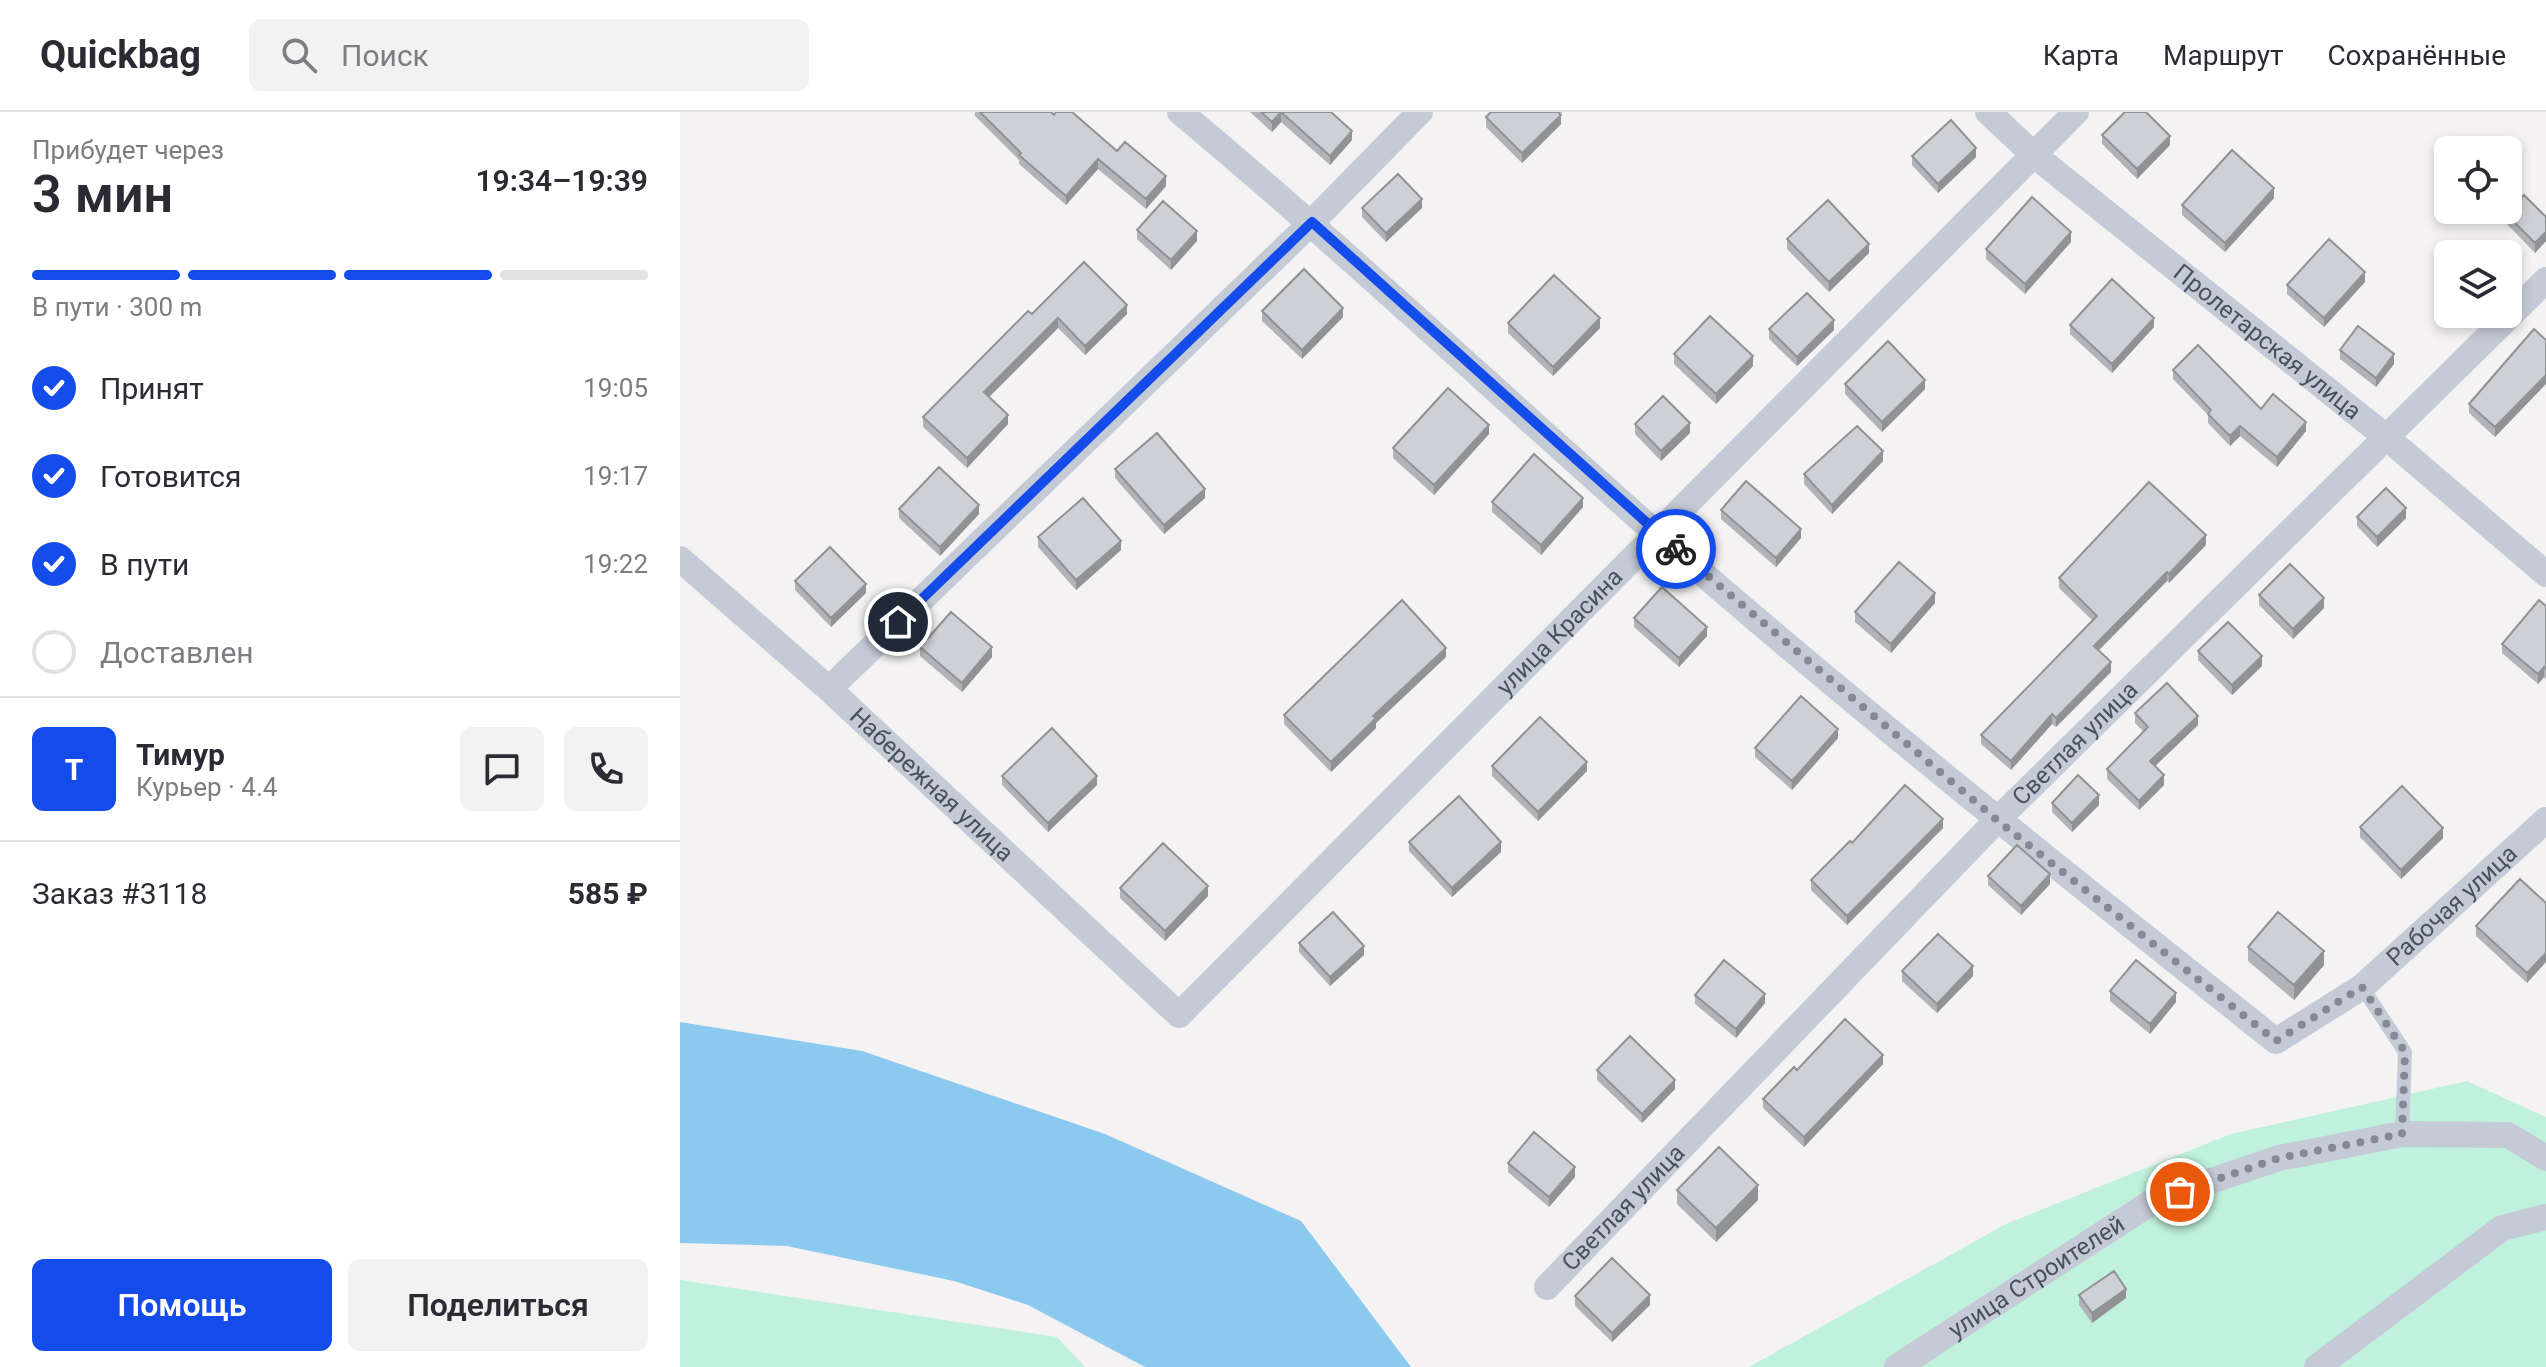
<!DOCTYPE html>
<html lang="ru">
<meta charset="utf-8">
<style>
:root{--surface:#fff;--page:#f2f2f3;--text:#2b2b33;--muted:#7c7c81;--line:#e1e1e2;--accent:#144beb}
body{margin:0;font-family:Roboto,sans-serif;background:var(--page);color:var(--text);height:100vh;display:flex;flex-direction:column;font-size:30px;white-space:nowrap}
*{box-sizing:border-box;margin:0}
p{font-size:26px;color:var(--muted)}
.icon{flex:none;width:44px;height:44px;fill:none;stroke:currentColor;stroke-width:2;stroke-linecap:round;stroke-linejoin:round}
.map{position:relative;flex:1;overflow:hidden}
.drawer{display:flex;flex-direction:column;background:var(--surface);width:680px}
.drawer>*{flex:none}
.tools{position:absolute;left:1754px;top:24px;display:grid;gap:16px}
.tools a{display:grid;place-items:center;width:88px;height:88px;border-radius:12px;background:var(--surface);box-shadow:0 4px 12px #0003;font-size:40px}
.pin{position:absolute;display:grid;place-items:center;width:68px;height:68px;color:#fff;margin:-34px;border:4px solid #fff;border-radius:50%;box-shadow:0 2px 8px #0007}
.courier{position:absolute;display:grid;place-items:center;width:80px;height:80px;margin:-40px;border:6px solid #144beb;border-radius:50%;background:#fff;color:#222;box-shadow:0 2px 10px #0007}
.overview em{font-style:normal;font-weight:600}
.overview div{display:flex;flex-direction:column-reverse}
.overview{display:flex;align-items:center;justify-content:space-between;height:136px;padding:0 32px}
h1{font-size:52px;font-weight:600;line-height:60px}
.bar{display:grid;grid-template-columns:repeat(4,1fr);gap:12px 8px;align-content:center;height:96px;padding:0 32px}
.bar i{height:10px;border-radius:6px;background:var(--line)}
.bar .on{background:var(--accent)}
.bar p{grid-column:span 4}
.line{display:flex;align-items:center;gap:20px;padding:0 32px;border-top:2px solid var(--line)}
.line div{flex:1}
.round{display:grid;place-items:center;flex:none;width:84px;height:84px;border-radius:12px;background:var(--page)}
ol{padding:0 32px;list-style:none}
li{display:flex;align-items:center;gap:24px;height:88px}
li p{margin-inline-start:auto}
li .icon{padding:8px;border-radius:50%;background:var(--accent);color:#fff;stroke-width:4}
li:last-child{color:var(--muted)}
li i{width:44px;height:44px;border:4px solid var(--line);border-radius:50%}
.cta{display:flex;gap:16px;margin-top:auto;padding:16px 32px}
.cta a{flex:1;height:92px;border-radius:12px;background:var(--accent);color:#fff;font-size:32px;font-weight:600;line-height:92px;text-align:center}
.cta a+a{background:var(--page);color:var(--text)}
header{display:flex;align-items:center;gap:48px;box-sizing:border-box;height:112px;padding:0 40px;background:var(--surface);border-bottom:2px solid var(--line)}
header strong{font-size:38px}
nav{display:flex;gap:44px;margin-inline-start:auto;font-size:28px}
.search{width:560px;height:72px;background:var(--page);display:flex;align-items:center;gap:20px;box-sizing:border-box;padding:0 28px;border-radius:12px;color:var(--muted);font-size:30px}
main{display:flex;flex:1;min-height:0}
.map>svg:first-child{display:block}
.green{fill:#c0f1dc}
.water{fill:#8cc9ef}
.lines{fill:none;stroke-linecap:round;stroke-linejoin:round}
.lane{stroke:#c5cbd6;stroke-width:14}
.street{stroke:#c5cbd6;stroke-width:26}
.wall{fill:#b1b3b8}
.shaded-wall{fill:#909296}
.building{fill:#ced0d6;stroke:#909296;stroke-width:2}
.done{stroke:#858993;stroke-width:8;stroke-dasharray:0 14.4}
.route{stroke:#144beb;stroke-width:10}
.labels{text-anchor:middle;stroke-width:6;stroke-linejoin:round;paint-order:stroke}
.street-label{font-size:24px;fill:#495160;stroke:#fff}
</style>
<header>
<strong>Quickbag</strong>
<div class="search"><svg class="icon" aria-label="search" viewBox="0 0 24 24"><circle cx="10" cy="10" r="6"/><path d="M15 15l6 6"/></svg>Поиск</div>
<nav><a>Карта</a><a>Маршрут</a><a>Сохранённые</a></nav>
</header>
<main>
<section class="drawer">
<div class="overview"><div><h1>3 мин</h1><p>Прибудет через</p></div><em>19:34–19:39</em></div>
<div class="bar"><i class="on"></i><i class="on"></i><i class="on"></i><i></i><p>В пути · 300 m</p></div>
<ol>
<li><svg class="icon" aria-label="check" viewBox="0 0 24 24"><path d="M5 12l5 5 9-10"/></svg>Принят<p>19:05</p></li>
<li><svg class="icon" aria-label="check" viewBox="0 0 24 24"><path d="M5 12l5 5 9-10"/></svg>Готовится<p>19:17</p></li>
<li><svg class="icon" aria-label="check" viewBox="0 0 24 24"><path d="M5 12l5 5 9-10"/></svg>В пути<p>19:22</p></li>
<li><i></i>Доставлен</li>
</ol>
<div class="line" style="height:144px"><b class="round" style="background:var(--accent);color:#fff">Т</b><div><b>Тимур</b><p>Курьер · 4.4</p></div><a class="round"><svg class="icon" aria-label="chat" viewBox="0 0 24 24"><path d="M4 5h16v11H9l-5 4z"/></svg></a><a class="round"><svg class="icon" aria-label="phone" viewBox="0 0 24 24"><path d="M5 4h4l2 5-3 2q2 4 5 5l2-3 5 2v4C11 20 4 13 5 4z"/></svg></a></div>
<div class="line" style="height:104px"><div>Заказ #3118</div><b>585 ₽</b></div>
<div class="cta"><a>Помощь</a><a>Поделиться</a></div>
</section>
<div class="map">
<svg width="1866" height="1255" viewBox="0 0 1866 1255">
<rect width="100%" height="100%" fill="#f4f2f2"/>
<path class="green" d="M1787 969 1866 1005V1255H1069L1326 1112 1551 1022Z
M0 1168 377 1225 405 1255H0Z"/>
<path class="water" d="M0 910 182 939 425 1022 621 1109 731 1255H465L348 1193 274 1169 107 1134 0 1131Z"/>
<g class="lines">
<path class="lane" d="M1682 875 1725 940 1722 1022"/>
<g class="street">
<path id="s1" d="M500 0C663 136 817 281 976 421 1177 597 1387 763 1596 929L1682 875 1866 708"/>
<path id="s2" d="M1308 0 1354 43 1706 325 1866 462"/>
<path id="s3" d="M0 447 149 577 499 903 1396 0"/>
<path d="M149 577 632 110 740 0"/>
<path id="s4" d="M867 1175 1317 708 1866 168"/>
<path id="s5" d="M1217 1255 1475 1088 1599 1046 1722 1022 1828 1023 1866 1046"/>
<path d="M1637 1255 1822 1116 1866 1105"/>
</g>
</g>
<path class="wall" d="M295 0H371L437 39 486 74 466 97 418 57 386 93 339 52V48L295 4Z
M570 0H651L672 28 650 53 601 10 592 20Z
M882 0 880 2 881 12 842 51 806 15V5Z
M1422 23 1490 33 1457 67 1422 32Z
M1232 44 1296 45 1258 81 1232 53Z
M1594 86 1545 140 1502 103V93Z
M682 96H742L706 130 682 105Z
M1826 102 1866 105V129L1855 141 1826 111Z
M457 118 517 129 491 158 457 127Z
M1107 127 1189 141 1149 180 1107 137Z
M1391 130 1345 182 1306 147V137Z
M1768 142V171L1755 158V149Z
M1685 170 1644 215 1607 182V173Z
M582 199 663 205 622 247 582 209Z
M352 202H447L405 243 378 216 309 285 328 312 287 356 243 315V305Z
M828 211 920 216 873 264 828 221Z
M1390 213 1474 215 1432 261 1390 222Z
M1089 217 1154 218 1117 254 1089 227Z
M1854 217 1815 325 1789 301V292Z
M1660 238 1714 252 1696 275 1660 247Z
M994 242 1073 254 1036 292 994 252Z
M1493 258 1581 297 1626 319 1597 355 1560 324 1550 334 1528 311V303L1493 267Z
M1165 272 1245 277 1202 320 1165 282Z
M955 312 1010 321 981 349 955 322Z
M809 322 754 383 713 346V336Z
M1203 349 1152 402 1124 372V362Z
M435 357 525 386 484 422 435 366Z
M812 390 903 395 861 443 812 400Z
M219 397 299 402 260 444 219 406Z
M1041 398 1121 426 1096 455 1041 407Z
M1677 405 1726 406 1697 435 1677 414Z
M358 425 441 438 396 478 358 435Z
M1526 433 1489 471 1487 469 1419 538 1431 560 1376 615 1372 612 1331 658 1301 632V623L1412 508 1379 476V466Z
M115 469 186 481 151 515 115 478Z
M1579 483 1644 496 1613 527 1579 493Z
M1255 491 1211 541 1175 510V500Z
M1866 494V567L1864 565 1858 572 1822 541V532Z
M954 506 1027 524 999 555 954 515Z
M240 535 312 545 282 580 240 544Z
M1518 539 1582 554 1552 583 1518 548Z
M766 545 696 611V616L651 660 604 612V603Z
M1455 601 1518 613 1475 654 1484 673 1459 698 1427 667V657L1464 620 1455 611Z
M1158 626 1112 678 1075 645V636Z
M812 654 907 659 858 709 812 664Z
M322 664 417 673 368 720 322 673Z
M1372 691 1419 693 1392 720 1372 700Z
M1680 715 1763 726 1721 767 1680 725Z
M1263 716 1167 813 1131 778V768L1172 731Z
M729 730 821 740 772 785 729 739Z
M1308 764 1370 772 1341 803 1308 773Z
M440 776 528 784 485 829 440 786Z
M1866 791 1847 871 1796 824V814Z
M619 831 684 843 650 874 619 840Z
M1568 835 1644 853 1614 888 1568 849Z
M1222 859 1293 864 1257 901 1222 869Z
M1430 879 1496 890 1470 922 1430 889Z
M1015 883 1085 891 1056 926 1015 892Z
M1203 952 1124 1035 1083 996V987Z
M917 958 995 977 962 1011 917 968Z
M828 1051 895 1065 869 1095 828 1060Z
M997 1078 1078 1088 1036 1130 997 1092Z
M1399 1183 1446 1186 1412 1211 1399 1193Z
M895 1184 970 1193 932 1230 895 1194Z"/>
<path class="shaded-wall" d="M601 0V10L592 20V10Z
M881 3V12L842 51V41Z
M672 19V28L650 53V44Z
M1490 24V33L1457 67V57Z
M1296 36V45L1258 81V72Z
M418 47V57L386 93V84Z
M486 64V74L466 97V87Z
M1594 76V86L1545 140V131Z
M742 87V96L706 130V121Z
M517 119V129L491 158V148Z
M1391 120V130L1345 182V172Z
M1866 120V129L1855 141V131Z
M1189 132V141L1149 180V170Z
M1685 160V170L1644 215V206Z
M447 193V202L405 243V234Z
M663 196V205L622 247V238Z
M378 206V216L304 290V280Z
M920 206V216L873 264V255Z
M1474 206V215L1432 261V252Z
M1154 208V218L1117 254V245Z
M1714 242V252L1696 275V266Z
M1073 244V254L1036 292V282Z
M1866 263V272L1815 325V315Z
M1245 268V277L1202 320V310Z
M328 303V312L287 356V346Z
M1626 310V319L1597 355V345Z
M1010 311V321L981 349V339Z
M809 313V322L754 383V373Z
M1560 314V324L1550 334V324Z
M1203 339V349L1152 402V393Z
M525 377V386L484 422V413Z
M903 386V395L861 443V433Z
M299 393V402L260 444V435Z
M1726 396V406L1697 435V425Z
M1121 417V426L1096 455V446Z
M1526 423V433L1489 471V462Z
M441 429V438L396 478V468Z
M1487 460V469L1414 543V534Z
M186 472V481L151 515V506Z
M1255 481V491L1211 541V532Z
M1644 486V496L1613 527V517Z
M1027 515V524L999 555V546Z
M312 535V545L282 580V571Z
M766 536V545L696 611V616L651 660V650L693 604Z
M1582 544V554L1552 583V573Z
M1431 550V560L1376 615V606Z
M1864 555V565L1858 572V562Z
M1372 602V612L1331 658V649Z
M1518 604V613L1470 659V649Z
M1158 617V626L1112 678V669Z
M907 650V659L858 709V700Z
M1484 663V673L1459 698V689Z
M417 664V673L368 720V711Z
M1419 683V693L1392 720V711Z
M1263 707V716L1167 813V804Z
M1763 716V726L1721 767V758Z
M821 730V740L772 785V776Z
M1370 762V772L1341 803V794Z
M528 774V784L485 829V819Z
M684 834V843L650 874V865Z
M1644 839V853L1614 888V873Z
M1866 841V850L1847 871V861Z
M1293 854V864L1257 901V892Z
M1496 881V890L1470 922V912Z
M1085 882V891L1056 926V917Z
M1203 943V952L1124 1035V1025Z
M995 968V977L962 1011V1002Z
M895 1055V1065L869 1095V1085Z
M1078 1073V1088L1036 1130V1116Z
M1446 1177V1186L1412 1211V1201Z
M970 1183V1193L932 1230V1221Z"/>
<path class="building" d="M300 0H371L374 3 376 0H392L437 39 445 30 486 64 466 87 418 47 386 84 339 43 341 41Z
M581 0H651L672 19 650 44 601 0 592 10Z
M811 0H878L881 3 842 41 806 5Z
M1445 0H1466L1490 24 1457 57 1422 23Z
M1271 8 1296 36 1258 72 1232 44Z
M1552 38 1594 76 1545 131 1502 93Z
M718 62 742 87 706 121 682 96Z
M1844 83 1866 105V120L1855 131 1826 102Z
M1352 85 1391 120 1345 172 1306 137Z
M1148 88 1189 132 1149 170 1107 127Z
M483 89 517 119 491 148 457 118Z
M1649 127 1685 160 1644 206 1607 173Z
M1774 131 1784 142H1768V162L1755 149Z
M404 150 447 193 405 234 378 206 304 280 328 303 287 346 243 305 348 199 352 202Z
M624 157 663 196 622 238 582 199Z
M874 163 920 206 873 255 828 211Z
M1432 167 1474 206 1432 252 1390 213Z
M1127 181 1154 208 1117 245 1089 217Z
M1030 204 1073 244 1036 282 994 242Z
M1678 214 1714 242 1696 266 1660 238Z
M1854 217 1866 228V263L1815 315 1789 292Z
M1208 229 1245 268 1202 310 1165 272Z
M1518 233 1581 297 1593 282 1626 310 1597 345 1560 314 1550 324 1528 302 1531 298 1493 258Z
M768 276 809 313 754 373 713 336Z
M983 284 1010 311 981 339 955 312Z
M1177 314 1203 339 1152 393 1124 362Z
M477 321 525 377 484 413 435 357Z
M854 342 903 386 861 433 812 390Z
M259 355 299 393 260 435 219 397Z
M1066 369 1121 417 1096 446 1041 398Z
M1469 370 1526 423 1489 462 1487 460 1414 534 1431 550 1376 606 1372 602 1331 649 1301 623 1417 504 1379 466Z
M1706 376 1726 396 1697 425 1677 405Z
M403 386 441 429 396 468 358 425Z
M150 435 186 472 151 506 115 469Z
M1219 450 1255 481 1211 532 1175 500Z
M1610 452 1644 486 1613 517 1579 483Z
M982 475 1027 515 999 546 954 506Z
M722 488 766 536 693 604 696 606 651 650 604 603Z
M1859 488 1866 494V557L1864 555 1858 562 1822 532Z
M271 500 312 535 282 571 240 535Z
M1548 510 1582 544 1552 573 1518 539Z
M1487 571 1518 604 1470 649 1484 663 1459 689 1427 657 1468 615 1455 601Z
M1121 584 1158 617 1112 669 1075 636Z
M860 605 907 650 858 700 812 654Z
M372 616 417 664 368 711 322 664Z
M1398 663 1419 683 1392 711 1372 691Z
M1225 673 1263 707 1167 804 1131 768 1170 729 1172 731Z
M1722 674 1763 716 1721 758 1680 715Z
M779 684 821 730 772 776 729 730Z
M483 731 528 774 485 819 440 776Z
M1337 733 1370 762 1341 794 1308 764Z
M1840 767 1866 791V841L1847 861 1796 814Z
M653 800 684 834 650 865 619 831Z
M1598 800 1644 839 1614 873 1568 835Z
M1258 822 1293 854 1257 892 1222 859Z
M1044 848 1085 882 1056 917 1015 883Z
M1456 848 1496 881 1470 912 1430 879Z
M1165 907 1203 943 1124 1025 1083 987 1114 955 1117 958Z
M950 924 995 968 962 1002 917 958Z
M854 1020 895 1055 869 1085 828 1051Z
M1039 1035 1078 1073 1036 1116 997 1078Z
M932 1146 970 1183 932 1221 895 1184Z
M1434 1159 1446 1177 1412 1201 1399 1183Z"/>
<g class="lines">
<path class="done" d="M996 437 1317 708 1596 929 1682 875 1725 940 1722 1022 1599 1046 1500 1080"/>
<path class="route" d="M218 510 632 110 996 437"/>
</g>
<g class="labels">
<g class="street-label">
<text dy="8" stroke="none"><textPath href="#s2" startOffset="362">Пролетарская улица</textPath></text>
<text dy="8" stroke="none"><textPath href="#s3" startOffset="1216">улица Красина</textPath></text>
<text dy="8" stroke="none"><textPath href="#s4" startOffset="758">Светлая улица</textPath></text>
<text dy="8" stroke="none"><textPath href="#s3" startOffset="338">Набережная улица</textPath></text>
<text dy="8" stroke="none"><textPath href="#s1" startOffset="1660">Рабочая улица</textPath></text>
<text dy="8" stroke="none"><textPath href="#s4" startOffset="110">Светлая улица</textPath></text>
<text dy="8" stroke="none"><textPath href="#s5" startOffset="166">улица Строителей</textPath></text>
</g>
</g>
</svg>
<div class="tools">
<a><svg class="icon" aria-label="locate" viewBox="0 0 24 24"><circle cx="12" cy="12" r="6"/><path d="M12 2v4M12 18v4M2 12h4M18 12h4"/></svg></a>
<a><svg class="icon" aria-label="layers" viewBox="0 0 24 24"><path d="M12 4l9 5-9 5-9-5zM3 14l9 5 9-5"/></svg></a>
</div>
<div class="pin" style="left:1500px;top:1080px;background:#ea580c"><svg class="icon" aria-label="bag" viewBox="0 0 24 24"><path d="M5 8h14l-1 12H6zM9 8a3 3 0 0 1 6 0"/></svg></div>
<div class="pin" style="left:218px;top:510px;background:#1f2937"><svg class="icon" aria-label="home" viewBox="0 0 24 24"><path d="M3 11l9-7 9 7M6 9v11h12V9"/></svg></div>
<div class="courier" style="left:996px;top:437px"><svg class="icon" aria-label="bike" viewBox="0 0 24 24"><circle cx="6" cy="16" r="4"/><circle cx="18" cy="16" r="4"/><path d="M6 16l4-8h5l3 8M10 8l3 8H6M13 5h3"/></svg></div>
</div>
</main>
